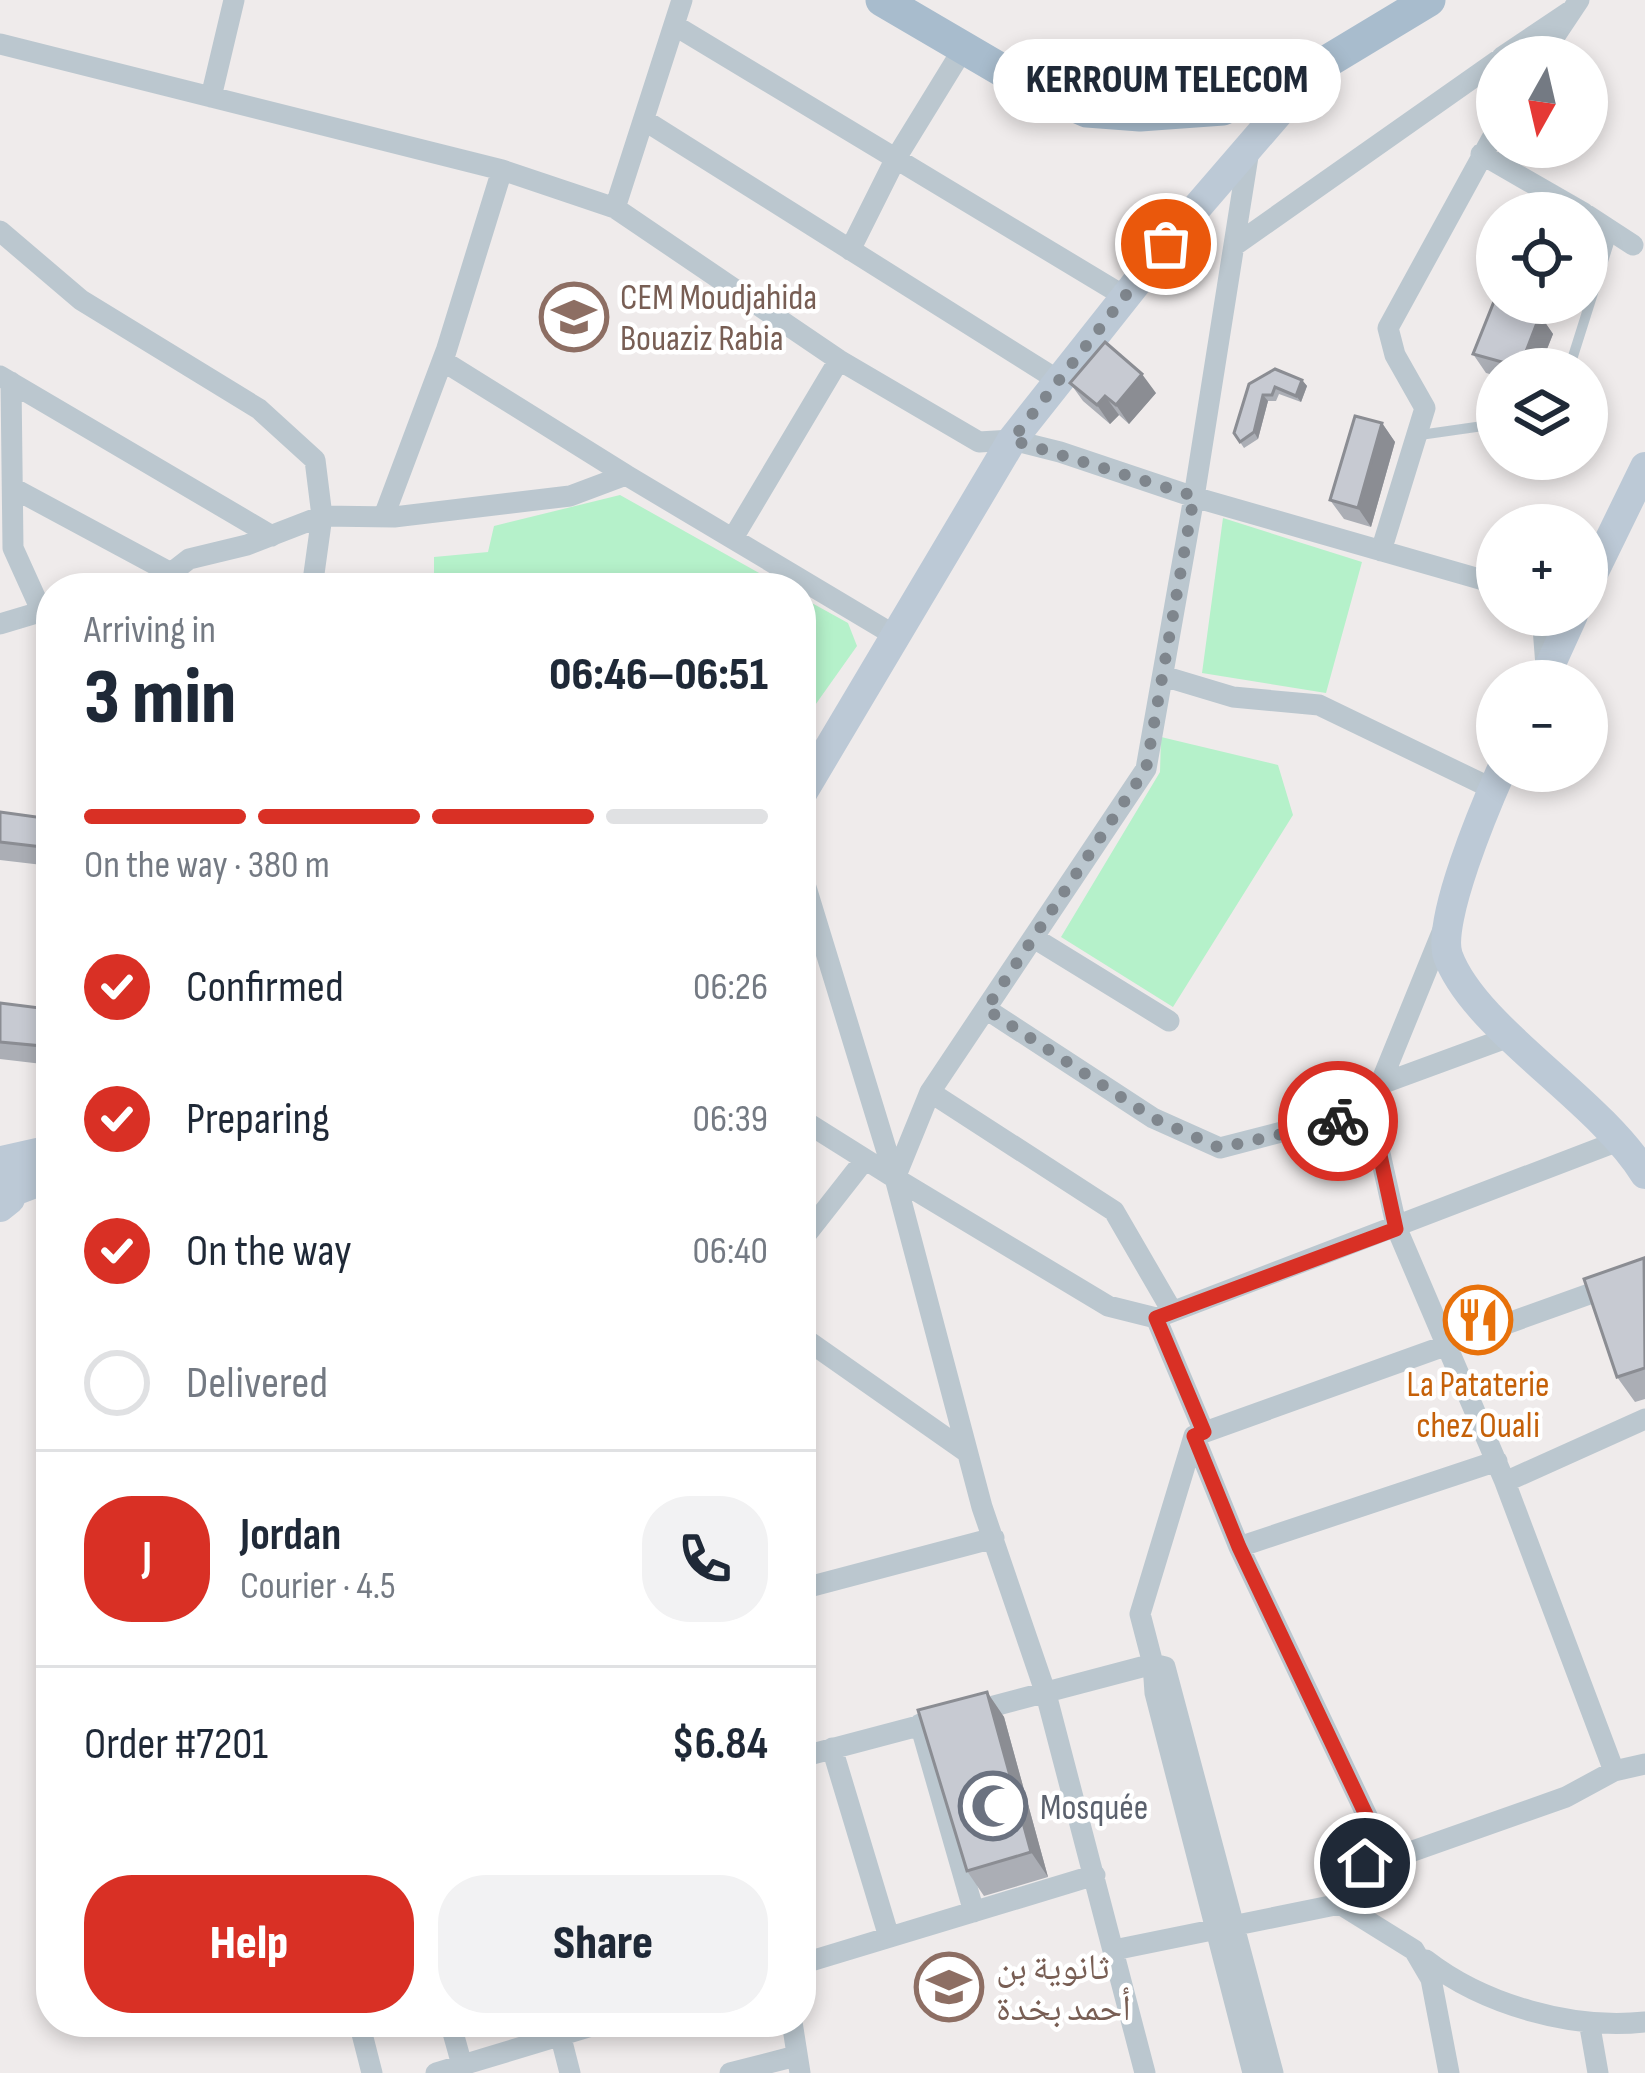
<!DOCTYPE html>
<meta charset="utf-8">
<style>
:root{--surface:#fff;--page:#f2f2f3;--text:#1f2937;--muted:#747a83;--line:#e0e1e3;--accent:#d93025}
body{margin:0;font-family:"Sofia Sans Condensed","Noto Naskh Arabic",sans-serif;background:var(--page);color:var(--text);height:100vh;display:flex;flex-direction:column;font-size:45px;white-space:nowrap}
*{box-sizing:border-box;margin:0}
p{font-size:39px;color:var(--muted)}
.icon{flex:none;width:66px;height:66px;fill:none;stroke:currentColor;stroke-width:2;stroke-linecap:round;stroke-linejoin:round}
.map{position:relative;flex:1;overflow:hidden}
.drawer{position:absolute;left:36px;top:573px;width:780px;height:1464px;display:flex;flex-direction:column;background:var(--surface);border-radius:48px;box-shadow:0 6px 18px #0003}
.drawer>*{flex:none}
.needle{width:78px;rotate:188deg}
.controls{position:absolute;left:1476px;top:36px;display:grid;gap:24px}
.controls a{display:grid;place-items:center;width:132px;height:132px;border-radius:50%;background:var(--surface);box-shadow:0 6px 18px #0003;font-size:60px}
.pin{position:absolute;display:grid;place-items:center;width:102px;height:102px;color:#fff;margin:-51px;border:6px solid #fff;border-radius:50%;box-shadow:0 3px 12px #0007}
.courier{position:absolute;display:grid;place-items:center;width:120px;height:120px;margin:-60px;border:9px solid #d93025;border-radius:50%;background:#fff;color:#222;box-shadow:0 3px 15px #0007}
.bubble{position:absolute;height:84px;border-radius:42px;background:var(--surface);box-shadow:0 6px 18px #0003;font-size:39px;font-weight:800;line-height:84px;text-align:center}
.summary em{font-style:normal;font-weight:800}
.summary div{display:flex;flex-direction:column-reverse}
.summary{display:flex;align-items:center;justify-content:space-between;height:204px;padding:0 48px}
h1{font-size:78px;font-weight:800;line-height:90px}
.bar{display:grid;grid-template-columns:repeat(4,1fr);gap:18px 12px;align-content:center;height:144px;padding:0 48px}
.bar i{height:15px;border-radius:9px;background:var(--line)}
.bar .active{background:var(--accent)}
.bar p{grid-column:span 4}
.line{display:flex;align-items:center;gap:30px;padding:0 48px;border-top:3px solid var(--line)}
.line div{flex:1}
.round{display:grid;place-items:center;flex:none;width:126px;height:126px;border-radius:48px;background:var(--page)}
ol{padding:0 48px;list-style:none}
li{display:flex;align-items:center;gap:36px;height:132px}
li p{margin-inline-start:auto}
li .icon{padding:12px;border-radius:50%;background:var(--accent);color:#fff;stroke-width:4}
li:last-child{color:var(--muted)}
li i{width:66px;height:66px;border:6px solid var(--line);border-radius:50%}
.primary-button{display:flex;gap:24px;margin-top:auto;padding:24px 48px}
.primary-button a{flex:1;height:138px;border-radius:48px;background:var(--accent);color:#fff;font-size:48px;font-weight:800;line-height:138px;text-align:center}
.primary-button a+a{background:var(--page);color:var(--text)}
.map>svg:first-child{display:block}
.green{fill:#b5f1ca}
.lines{fill:none;stroke-linecap:round;stroke-linejoin:round}
.service{stroke:#bbc7cf;stroke-width:10}
.minor{stroke:#bbc7cf;stroke-width:21}
.secondary{stroke:#bcc9d6;stroke-width:30}
.primary{stroke:#a8bccd;stroke-width:33}
.wall{fill:#abaeb5}
.shaded-wall{fill:#8b8d93}
.building{fill:#c7cad2;stroke:#8b8d93;stroke-width:3}
.done{stroke:#7f868d;stroke-width:12;stroke-dasharray:0 21.6}
.route{stroke:#d93025;stroke-width:15}
.labels{text-anchor:middle;stroke-width:9;stroke-linejoin:round;paint-order:stroke}
.education-label{font-size:36px;fill:#785e54;stroke:#fff;text-anchor:start}
.food-label{font-size:36px;fill:#c56008;stroke:#fff}
.worship-label{font-size:36px;fill:#5b616d;stroke:#fff;text-anchor:start}
</style>
<div class="map">
<svg width="1645" height="2073" viewBox="0 0 1645 2073">
<rect width="100%" height="100%" fill="#efebeb"/>
<path class="green" d="M620 495 786 588H434V557L488 552 494 526Z
M1223 518 1362 562 1326 693 1202 673Z
M801 597 848 623 857 646 801 725Z
M1161 737 1278 765 1293 815 1173 1007 1061 937 1160 772Z"/>
<g class="lines">
<path class="service" d="M1569 369 1612 233
M1420 435 1497 424"/>
<path class="minor" d="M674 25 1124 296
M0 44 502 170 615 208 839 360 979 442 1012 440 1060 452 1194 497 1146 769 930 1092 895 1178 1108 1306 1156 1318 1621 1140
M1502 57 1569 12
M1541 57 1579 0
M211 97 234 0
M644 120 1056 379
M1249 150 1194 497 1497 584
M1481 154 1584 213
M615 208 682 0
M1587 215 1633 245
M0 231 81 300 259 409 315 460 322 516 312 588
M1234 246 1497 61
M850 250 896 158 963 49
M0 376 272 536
M11 382 13 548 41 610
M626 475 894 635
M13 488 171 573
M384 516 446 351
M733 538 839 360
M1381 551 1425 408 1395 355 1388 328 1497 129
M168 588 171 573 189 559 247 545 322 516 394 517 570 496 626 475 443 361 502 170
M1542 615 1546 666
M0 624 50 609
M1163 676 1233 697 1319 705 1493 789
M801 871 895 1178 982 1507 1046 1694 1145 2073
M1034 938 1169 1021
M986 1009 1153 1118 1220 1148 1370 1109 1397 1229 1505 1482
M1384 1083 1512 1036
M930 1092 1114 1211 1172 1311
M1370 1109 1445 925
M801 1119 895 1178
M801 1241 863 1162
M1156 1318 1204 1432
M801 1336 965 1451
M1645 1419 1505 1482 1614 1771 1645 1764
M1194 1436 1239 1547 1497 1461
M1239 1547 1378 1839 1340 1904
M801 1589 994 1538
M1153 1664 1165 1667 1273 2073
M1153 1664 1155 1693 1253 2073
M920 1724 974 1912
M832 1748 889 1937
M801 1757 1153 1664 1140 1614 1194 1436 1645 1274
M1362 1869 1566 1797 1614 1771
M1114 1950 1340 1904 1414 1950 1431 1979 1449 2073
M1426 1960C1484 2005 1573 2030 1645 2022
M801 1964 1095 1875
M359 2022 372 2073
M450 2022 462 2065
M792 2022 800 2073
M1590 2027 1598 2073
M560 2034 570 2073
M436 2073 605 2022
M730 2073 796 2056"/>
<path class="secondary" d="M1587 586 1645 467
M1543 681 1573 615
M1501 771C1486 805 1436 922 1448 956 1475 1029 1598 1098 1645 1174
M801 795 1012 440 1187 219 1318 67
M0 1161 15 1182 10 1199 0 1207
M2 1161 51 1150
M14 1191 51 1177"/>
<path class="primary" d="M882 0 1027 85 1087 111 1140 115 1223 109 1318 67 1429 0"/>
</g>
<path class="wall" d="M1540 315 1553 334 1539 369H1497V376L1486 373 1473 354Z
M1275 369 1302 380 1307 386 1301 402 1279 394 1276 401H1268L1258 439 1244 448 1234 433Z
M1070 383 1156 393 1129 424 1119 415 1110 424 1083 401Z
M1382 423 1395 442 1371 527 1344 519 1330 500Z
M0 812 51 819V866L0 860Z
M0 1003 48 1009 51 1013V1065L0 1059Z
M1645 1260V1399L1635 1402 1617 1377Z
M987 1692 1004 1717 1048 1877 984 1896 967 1871Z"/>
<path class="shaded-wall" d="M1540 315 1553 334 1539 369H1521L1520 367Z
M1142 374 1156 393 1129 424 1116 405Z
M1302 380 1307 386 1301 402 1296 396Z
M1263 395 1268 401 1258 439 1254 432Z
M1105 396 1119 415 1110 424 1097 405Z
M1382 423 1395 442 1371 527 1358 508Z
M48 1009 51 1013V1058L43 1046Z
M987 1692 1004 1717 1048 1877 1031 1852Z"/>
<path class="building" d="M1495 299 1497 303H1506L1540 315 1520 367 1473 354Z
M1105 342 1142 374 1116 405 1105 396 1097 405 1070 383Z
M1275 369 1302 380 1296 396 1275 387 1272 395H1263L1254 432 1240 442 1234 433 1249 384Z
M1355 416 1382 423 1358 508 1330 500Z
M0 812 51 819V848L0 842Z
M0 1003 48 1009 43 1046 0 1042Z
M1644 1258 1645 1368 1617 1377 1584 1279Z
M987 1692 1031 1852 967 1871 918 1710Z"/>
<g class="lines">
<path class="done" d="M1166 244 1012 440 1194 496 1146 769 986 1009 1153 1118 1220 1148 1338 1121"/>
<path class="route" d="M1338 1121 1370 1109 1396 1229 1156 1318 1204 1432 1194 1436 1239 1547 1378 1840 1365 1863"/>
</g>
<defs>
<symbol id="school-ring" viewBox="-11 -11 22 22"><circle r="9.5" fill="#fff" stroke="#8d6e63" stroke-width="1.5"/><path d="M0-5L7-2L0 1L-7-2ZM-4 1L0 2.5L4 1V4Q0 6-4 4Z" fill="#8d6e63"/></symbol>
<symbol id="restaurant-ring" viewBox="-11 -11 22 22"><circle r="9.5" fill="#fff" stroke="#e8710a" stroke-width="1.5"/><path d="M-5-6h1v4h1v-4h1v4h1v-4h1v5L-1.5 .5V6h-2V.5L-5-1ZM5-6V6H3V1.5H1.5Q1.5-4 5-6Z" fill="#e8710a"/></symbol>
<symbol id="mosque-ring" viewBox="-11 -11 22 22"><circle r="9.5" fill="#fff" stroke="#6b7280" stroke-width="1.5"/><path d="M3.5-4.9A6 6 0 1 0 3.5 4.9A5 5 0 1 1 3.5-4.9Z" fill="#6b7280"/></symbol>
</defs>
<g fill-rule="evenodd">
<use href="#school-ring" x="536" y="279" width="76" height="76"/>
<use href="#restaurant-ring" x="1440" y="1282" width="76" height="76"/>
<use href="#mosque-ring" x="955" y="1768" width="76" height="76"/>
<use href="#school-ring" x="911" y="1949" width="76" height="76"/>
</g>
<g class="labels">
<g class="education-label">
<text x="620" y="309">CEM Moudjahida<tspan x="620" dy="41">Bouaziz Rabia</tspan></text>
<text x="996" y="1979">ثانوية بن<tspan x="996" dy="41">أحمد بخدة</tspan></text>
</g>
<g class="food-label">
<text x="1478" y="1396">La Pataterie<tspan x="1478" dy="41">chez Ouali</tspan></text>
</g>
<g class="worship-label">
<text x="1040" y="1819">Mosquée</text>
</g>
</g>
</svg>
<div class="controls">
<a><svg class="needle" viewBox="-14 -14 28 28"><path d="M0-13l5 13h-10z" fill="#e53935"/><path d="M0 13l5-13h-10z" fill="#747a83"/></svg></a>
<a><svg class="icon" aria-label="locate" viewBox="0 0 24 24"><circle cx="12" cy="12" r="6"/><path d="M12 2v4M12 18v4M2 12h4M18 12h4"/></svg></a>
<a><svg class="icon" aria-label="layers" viewBox="0 0 24 24"><path d="M12 4l9 5-9 5-9-5zM3 14l9 5 9-5"/></svg></a>
<a>+</a>
<a>−</a>
</div>
<div class="pin" style="left:1166px;top:244px;background:#ea580c"><svg class="icon" aria-label="bag" viewBox="0 0 24 24"><path d="M5 8h14l-1 12H6zM9 8a3 3 0 0 1 6 0"/></svg></div>
<div class="pin" style="left:1365px;top:1863px;background:#1f2937"><svg class="icon" aria-label="home" viewBox="0 0 24 24"><path d="M3 11l9-7 9 7M6 9v11h12V9"/></svg></div>
<div class="courier" style="left:1338px;top:1121px"><svg class="icon" aria-label="bike" viewBox="0 0 24 24"><circle cx="6" cy="16" r="4"/><circle cx="18" cy="16" r="4"/><path d="M6 16l4-8h5l3 8M10 8l3 8H6M13 5h3"/></svg></div>
<div class="bubble" style="left:993px;top:39px;width:348px">KERROUM TELECOM</div>
<section class="drawer">
<div class="summary"><div><h1>3 min</h1><p>Arriving in</p></div><em>06:46–06:51</em></div>
<div class="bar"><i class="active"></i><i class="active"></i><i class="active"></i><i></i><p>On the way · 380 m</p></div>
<ol>
<li><svg class="icon" aria-label="check" viewBox="0 0 24 24"><path d="M5 12l5 5 9-10"/></svg>Confirmed<p>06:26</p></li>
<li><svg class="icon" aria-label="check" viewBox="0 0 24 24"><path d="M5 12l5 5 9-10"/></svg>Preparing<p>06:39</p></li>
<li><svg class="icon" aria-label="check" viewBox="0 0 24 24"><path d="M5 12l5 5 9-10"/></svg>On the way<p>06:40</p></li>
<li><i></i>Delivered</li>
</ol>
<div class="line" style="height:216px"><b class="round" style="background:var(--accent);color:#fff">J</b><div><b>Jordan</b><p>Courier · 4.5</p></div><a class="round"><svg class="icon" aria-label="phone" viewBox="0 0 24 24"><path d="M5 4h4l2 5-3 2q2 4 5 5l2-3 5 2v4C11 20 4 13 5 4z"/></svg></a></div>
<div class="line" style="height:156px"><div>Order #7201</div><b>$6.84</b></div>
<div class="primary-button"><a>Help</a><a>Share</a></div>
</section>
</div>
